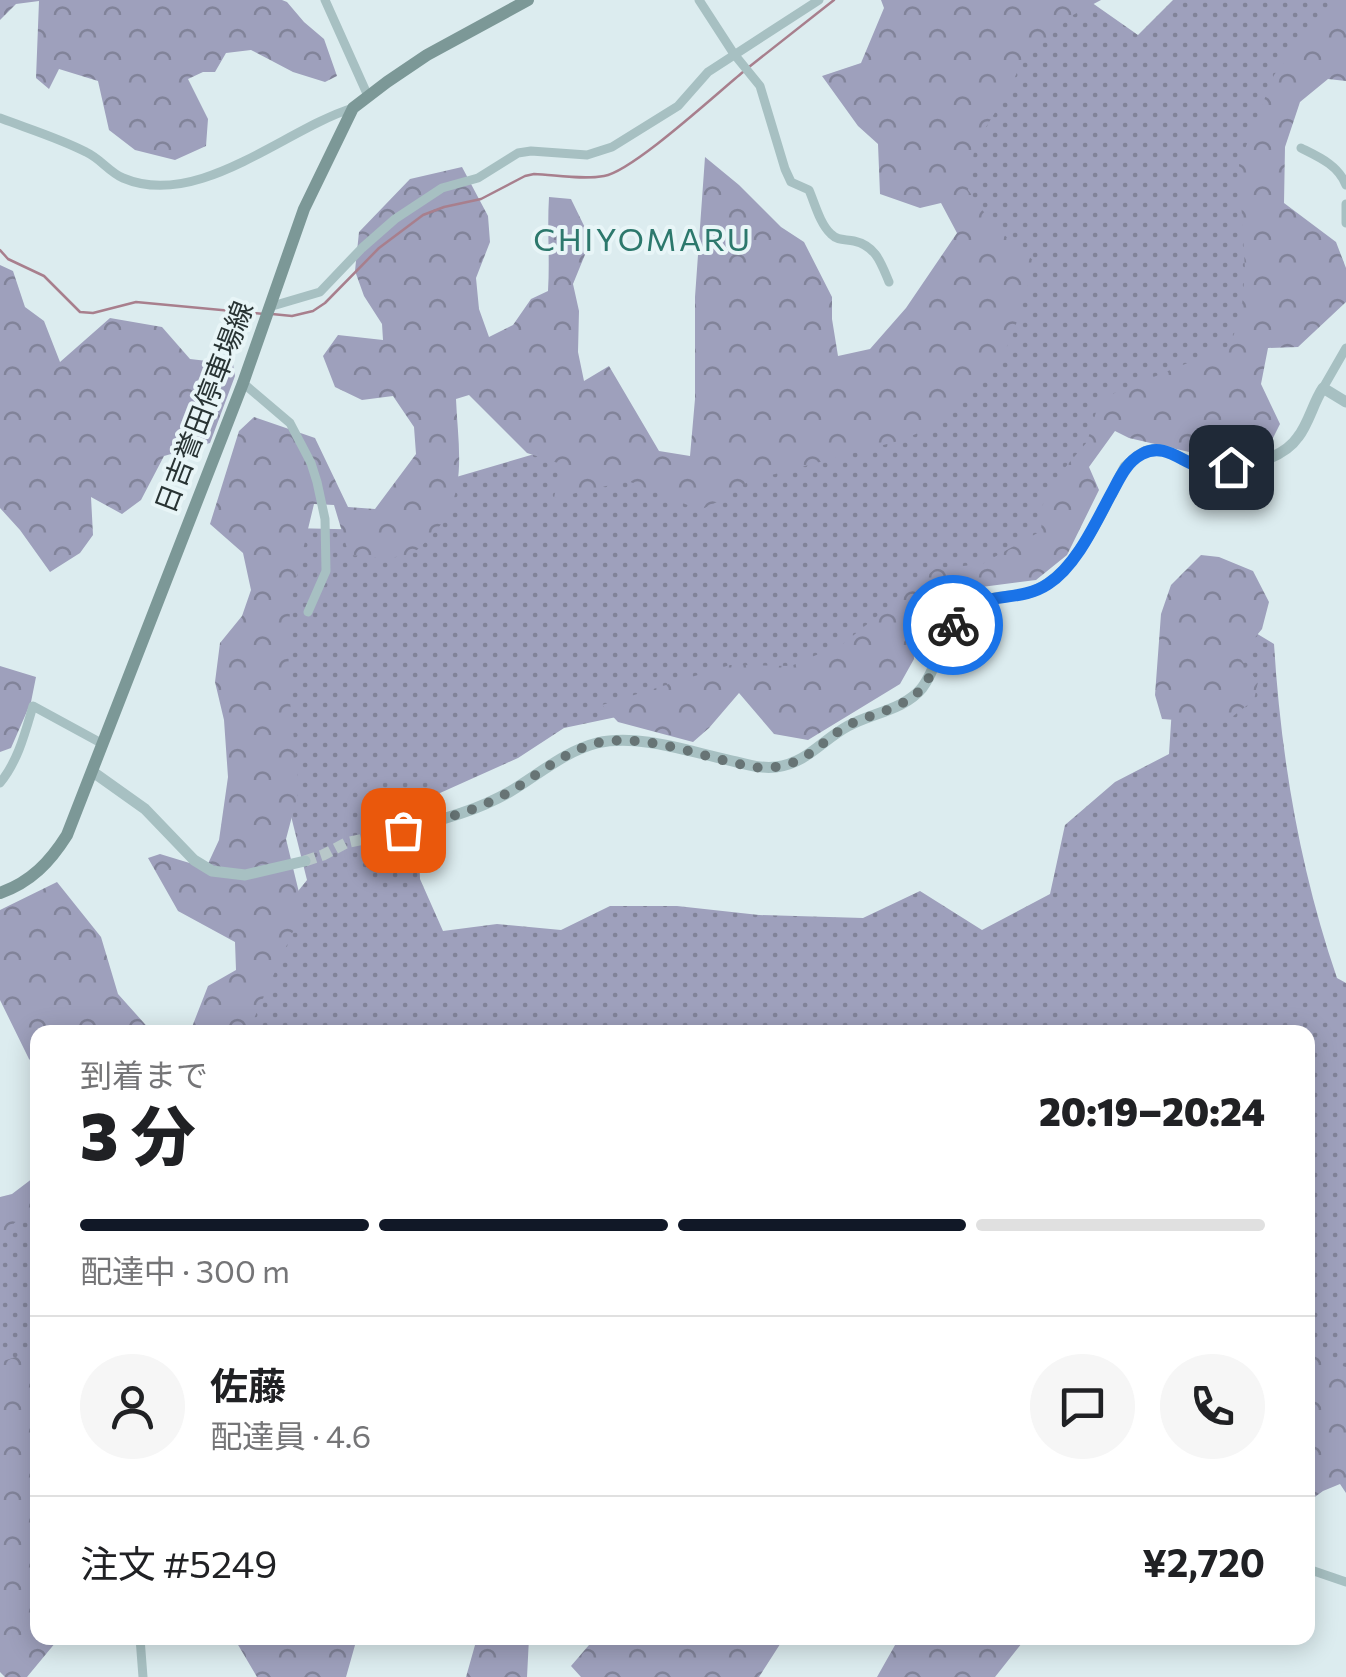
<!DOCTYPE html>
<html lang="ja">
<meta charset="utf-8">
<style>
:root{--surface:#fff;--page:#f6f6f6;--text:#202124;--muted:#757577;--line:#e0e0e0;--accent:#111827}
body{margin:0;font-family:Commissioner,"Noto Sans JP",sans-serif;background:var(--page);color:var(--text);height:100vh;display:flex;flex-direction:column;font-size:38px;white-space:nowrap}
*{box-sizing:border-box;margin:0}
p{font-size:32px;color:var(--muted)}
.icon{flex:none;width:55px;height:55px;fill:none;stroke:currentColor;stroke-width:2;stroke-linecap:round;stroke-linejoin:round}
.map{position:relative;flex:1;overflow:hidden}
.sheet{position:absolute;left:30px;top:1025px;width:1285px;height:620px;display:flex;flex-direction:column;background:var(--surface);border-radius:20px;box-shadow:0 5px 25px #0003}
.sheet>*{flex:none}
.pin{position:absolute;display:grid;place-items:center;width:85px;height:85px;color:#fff;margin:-42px;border-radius:20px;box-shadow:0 5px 15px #0006}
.courier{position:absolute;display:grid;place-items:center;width:100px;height:100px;margin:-50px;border:8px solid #1a73e8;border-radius:50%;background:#fff;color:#222;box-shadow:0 2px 12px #0007}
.headline em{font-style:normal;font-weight:800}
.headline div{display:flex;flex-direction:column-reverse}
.headline{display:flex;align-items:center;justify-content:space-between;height:170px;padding:0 50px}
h1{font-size:65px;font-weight:800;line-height:75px}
.bar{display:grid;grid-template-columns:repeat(4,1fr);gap:15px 10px;align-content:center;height:120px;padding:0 50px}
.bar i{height:12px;border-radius:8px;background:var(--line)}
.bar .on{background:var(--accent)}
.bar p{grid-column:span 4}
.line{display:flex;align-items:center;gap:25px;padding:0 50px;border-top:2px solid var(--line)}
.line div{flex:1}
.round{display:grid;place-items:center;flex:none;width:105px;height:105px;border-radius:52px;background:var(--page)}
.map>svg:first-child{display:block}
.grass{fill:url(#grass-dots)}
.forest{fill:url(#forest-crowns)}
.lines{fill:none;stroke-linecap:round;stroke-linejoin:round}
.stream{stroke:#a87f8d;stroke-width:2.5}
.tertiary-tunnel{stroke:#b8c7c9;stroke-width:11;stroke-dasharray:11 5.5;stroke-linecap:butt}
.minor{stroke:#a7c0c2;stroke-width:9}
.tertiary{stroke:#a7c0c2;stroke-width:11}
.secondary{stroke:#7c9897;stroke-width:12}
.done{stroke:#677475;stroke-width:10;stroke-dasharray:0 18}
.route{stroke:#1a73e8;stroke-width:12}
.labels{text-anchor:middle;stroke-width:8;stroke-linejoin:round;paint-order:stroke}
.street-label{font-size:28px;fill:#283333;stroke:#e8f5f7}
.quarter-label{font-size:32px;letter-spacing:2.5px;fill:#2c786c;stroke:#e8f5f7}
</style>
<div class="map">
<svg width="1346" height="1677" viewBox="0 0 1346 1677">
<defs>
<pattern id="grass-dots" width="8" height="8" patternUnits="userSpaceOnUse" patternTransform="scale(2.5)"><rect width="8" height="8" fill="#9ea0bc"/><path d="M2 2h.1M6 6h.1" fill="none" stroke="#818399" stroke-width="1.8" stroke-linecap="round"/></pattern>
<pattern id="forest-crowns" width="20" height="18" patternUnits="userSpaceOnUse" patternTransform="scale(2.5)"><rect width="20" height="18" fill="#9ea0bc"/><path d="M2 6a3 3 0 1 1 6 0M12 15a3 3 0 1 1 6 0" fill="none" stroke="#818399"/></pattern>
</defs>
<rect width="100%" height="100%" fill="#dcecef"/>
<path class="grass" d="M1088 0 1138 35 1173 0H1346L1274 121 1243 369 1109 416 1032 562 945 579 903 620 778 683 564 728 518 758 440 793 417 811 420 879 443 931 497 924 561 930 610 906H677L759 915 863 918 920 891 982 930 1050 894 1065 825 1115 782 1169 754 1173 692 1226 615 1274 644C1281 758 1300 870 1337 978L1346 983V1427L1308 1422V1032H214L269 927 307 880 287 800 279 752 291 528 377 530 446 480 565 445 681 476 991 309 942 164 963 111Z
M37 1190V1382L0 1389V1217Z"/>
<path class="forest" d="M0 0H282L287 2 304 22 324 39 337 76 325 82 293 72 251 50 226 53 215 72H203L188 79 208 119 206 146 175 160 135 150 109 130 98 81 59 69 49 89 36 78 39 1 16 4 0 20Z
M881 0H1101L1073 15 1023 59 1010 88 975 145 968 190 994 226 1035 262 1014 331 997 369 934 426 902 440 749 481 717 502 700 510 628 481 554 498 561 464 527 453 469 395 456 399C458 450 470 499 429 538 424 543 418 551 411 553 393 561 368 556 349 555L334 505 314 504 290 604 288 682 299 790 286 839 303 909 248 1032H190L208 986 236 970 235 942 178 911 148 858 160 854 206 868 219 840 228 777 224 720 215 682 220 643 242 616 251 590 243 553 210 524 239 431 254 417 315 438 348 507 375 509 416 454 414 427 393 396 362 400 335 387 323 356 338 335 383 340 382 324 364 296 355 271 359 232 410 179 462 167 488 216 490 242 476 278 479 309 489 337 513 325 531 299 548 291C550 259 547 229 549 197L571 199 591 240 573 284 579 311 578 352 584 381 609 366 659 451 690 456 695 399V297L705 157 739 185 781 227 804 242 832 297V319L838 356 870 349 906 308 957 233 941 203 920 208 880 194 878 144 858 126 822 76 861 63 884 8Z
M1341 0H1346V81L1328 79 1300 102 1285 147 1284 203 1336 242 1346 268V302L1298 347 1268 348 1261 384 1280 424 1272 440 1245 465 1129 438 1115 431 1089 467 1099 490 1067 555 1036 580 959 590H939L913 636 914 659 900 684 808 740 774 734 739 693 709 728 693 742 618 722 602 705 730 665 791 666 844 643 935 569 982 564 1041 531 1044 492 1087 442 1100 399 1229 346 1241 317 1245 270 1239 164 1274 75 1294 49Z
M0 265 13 271 25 307 44 321 60 362 110 318 162 327 190 359 233 364 235 376 210 443 164 456 141 500 122 514 91 497 93 535 80 553 50 572 20 530 0 508Z
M1201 555 1219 557 1253 571 1269 602 1262 629 1239 657 1258 682 1254 700 1232 717 1202 722 1162 719 1155 695 1161 614 1171 585Z
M0 666 36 677 31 702 11 748 0 752Z
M57 882 101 937 118 994 152 1032H38L37 1066 29 1059 0 1000V910Z
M37 1175V1204L0 1235V1197L12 1194Z
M1308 1341 1329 1363 1346 1367V1493L1340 1484 1323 1491 1308 1502Z
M37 1354V1417L31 1418 38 1431V1534L35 1539 38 1551V1638H55L56 1642 27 1677H5L0 1672V1362L19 1356Z
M234 1638H357L346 1677H257Z
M477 1638H529L527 1677H466Z
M595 1638H784L759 1677H581L571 1666Z
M899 1638H1026L995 1677H877Z"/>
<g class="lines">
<path class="stream" d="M749 67 834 0
M0 250 8 259 44 276 80 312 93 313 136 302 264 314
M272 314 292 316 313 311 325 303 379 248 423 215 444 207 481 199 525 176 534 174C556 175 582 180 604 176 633 171 716 94 743 72"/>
<path class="tertiary-tunnel" d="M305 861 323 855 346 843 403 830"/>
<path class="minor" d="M325 0 368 96
M699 0 734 54 760 86 785 169 791 182 809 190C815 204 820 224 831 234 838 241 845 239 854 241 876 246 881 263 889 282
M0 118C29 129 59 138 86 152 101 159 109 172 123 178 198 210 285 129 353 108
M1301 148C1319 157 1338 165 1346 185
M1346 204V223
M269 307 320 292 362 248 395 219 442 188 478 178 518 153 531 151 587 155 612 147 678 106 708 72 819 0
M243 383 290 423 311 463 317 482 325 519 326 571 308 612
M1323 388 1346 348
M0 783C18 761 25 733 33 706L101 743
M1308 1569 1346 1582
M140 1638 143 1677"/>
<path class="tertiary" d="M93 772 145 809 194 860 212 871 245 875 305 861
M403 830C440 820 477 811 511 791 538 775 565 751 597 743 637 734 684 750 724 759 742 763 758 769 776 767 807 763 822 740 848 726 871 713 904 710 922 688 940 664 942 629 966 609 984 594 1010 599 1031 592 1076 577 1104 507 1125 467 1133 460 1141 451 1152 450 1172 447 1185 464 1204 467 1231 473 1282 461 1298 437 1309 423 1313 403 1323 388L1346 402"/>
<path class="secondary" d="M0 893C31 882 50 862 67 835L243 383 304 209 353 108 387 82 427 55 528 0"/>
</g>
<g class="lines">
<path class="done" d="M403 830C440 820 477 811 511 791 538 775 565 751 597 743 647 732 705 759 754 767 766 769 780 767 792 763 814 755 828 736 849 725 872 713 905 709 923 687 936 669 942 645 953 625"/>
<path class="route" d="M953 625C976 586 1015 606 1048 584 1076 566 1095 524 1110 496 1119 480 1125 463 1142 454 1164 442 1180 461 1200 467 1209 470 1221 468 1231 467"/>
</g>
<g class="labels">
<g class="street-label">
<text transform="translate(204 407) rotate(-69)" y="10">日吉誉田停車場線</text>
</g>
<g class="quarter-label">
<text x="643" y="251">CHIYOMARU</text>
</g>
</g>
</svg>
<div class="pin" style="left:403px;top:830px;background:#ea580c"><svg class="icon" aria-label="bag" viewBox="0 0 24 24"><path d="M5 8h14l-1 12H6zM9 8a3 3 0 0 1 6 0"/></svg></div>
<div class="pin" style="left:1231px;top:467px;background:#1f2937"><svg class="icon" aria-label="home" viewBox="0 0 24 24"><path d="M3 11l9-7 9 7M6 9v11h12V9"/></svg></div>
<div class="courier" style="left:953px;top:625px"><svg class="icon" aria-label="bike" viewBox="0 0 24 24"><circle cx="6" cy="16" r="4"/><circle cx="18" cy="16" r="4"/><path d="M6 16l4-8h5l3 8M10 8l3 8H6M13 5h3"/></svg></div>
<section class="sheet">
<div class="headline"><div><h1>3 分</h1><p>到着まで</p></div><em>20:19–20:24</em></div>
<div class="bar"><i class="on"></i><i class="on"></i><i class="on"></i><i></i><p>配達中 · 300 m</p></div>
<div class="line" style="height:180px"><a class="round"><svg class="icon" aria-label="person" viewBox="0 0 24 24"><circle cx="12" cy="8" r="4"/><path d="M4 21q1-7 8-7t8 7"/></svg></a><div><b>佐藤</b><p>配達員 · 4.6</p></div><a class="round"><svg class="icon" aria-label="chat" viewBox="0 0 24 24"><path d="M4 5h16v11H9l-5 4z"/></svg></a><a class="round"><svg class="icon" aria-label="phone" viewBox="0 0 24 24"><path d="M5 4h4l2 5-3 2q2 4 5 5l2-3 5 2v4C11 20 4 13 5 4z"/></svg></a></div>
<div class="line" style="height:130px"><div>注文 #5249</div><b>¥2,720</b></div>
</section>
</div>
